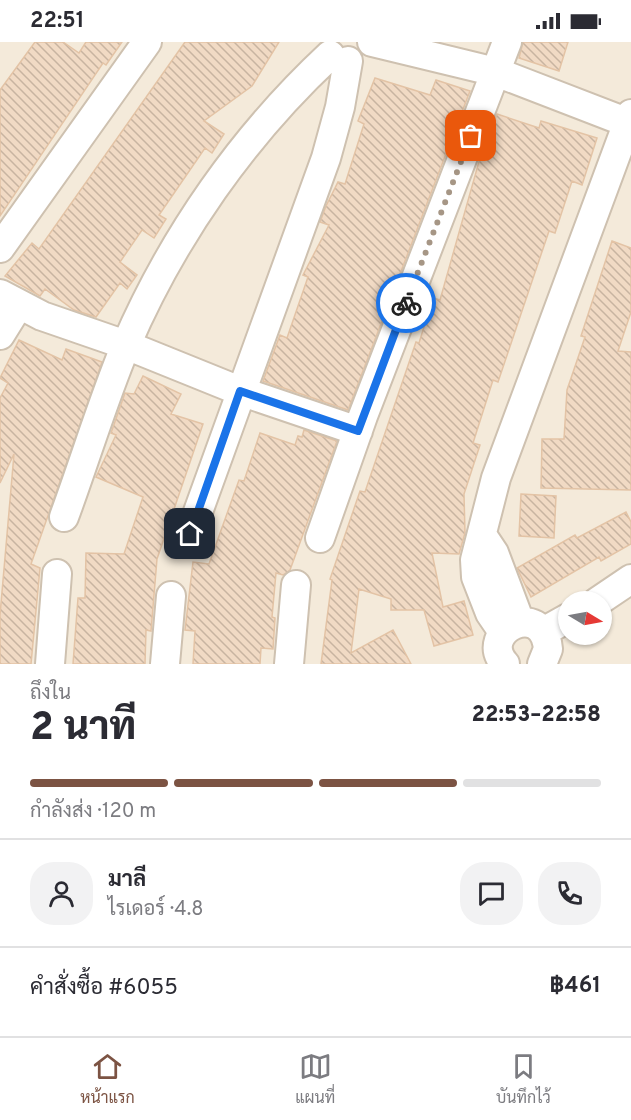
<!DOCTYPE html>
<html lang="th">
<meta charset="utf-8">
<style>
:root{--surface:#fff;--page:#f2f2f3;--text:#2b2b33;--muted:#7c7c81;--line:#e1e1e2;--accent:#7c5343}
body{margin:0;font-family:Overpass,Sarabun,sans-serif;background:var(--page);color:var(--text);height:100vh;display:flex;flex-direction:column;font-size:22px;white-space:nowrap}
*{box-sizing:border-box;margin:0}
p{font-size:20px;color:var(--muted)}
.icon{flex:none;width:33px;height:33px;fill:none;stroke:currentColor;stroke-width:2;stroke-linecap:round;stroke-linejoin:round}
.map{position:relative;height:622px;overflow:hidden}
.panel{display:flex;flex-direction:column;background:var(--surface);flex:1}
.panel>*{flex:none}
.needle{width:39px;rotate:100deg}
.buttons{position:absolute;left:558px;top:549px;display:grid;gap:12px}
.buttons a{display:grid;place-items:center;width:54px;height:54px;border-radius:50%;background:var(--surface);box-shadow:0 2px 4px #0004;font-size:30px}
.pin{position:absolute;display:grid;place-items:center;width:51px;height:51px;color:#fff;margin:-26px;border-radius:12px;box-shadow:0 3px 9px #0006}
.courier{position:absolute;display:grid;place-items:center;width:60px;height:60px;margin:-30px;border:4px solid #1a73e8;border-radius:50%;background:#fff;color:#222;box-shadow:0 2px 8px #0007}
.head em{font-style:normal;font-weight:800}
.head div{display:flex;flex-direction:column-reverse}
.head{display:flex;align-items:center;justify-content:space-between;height:102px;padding:0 30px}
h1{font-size:39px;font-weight:800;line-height:45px}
.bar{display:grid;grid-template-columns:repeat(4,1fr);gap:9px 6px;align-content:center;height:72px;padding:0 30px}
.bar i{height:8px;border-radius:4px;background:var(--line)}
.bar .active{background:var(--accent)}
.bar p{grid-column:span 4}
.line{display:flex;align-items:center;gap:15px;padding:0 30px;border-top:2px solid var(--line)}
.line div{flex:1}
.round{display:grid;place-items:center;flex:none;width:63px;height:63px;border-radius:24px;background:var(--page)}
.status{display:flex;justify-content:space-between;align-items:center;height:42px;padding:0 30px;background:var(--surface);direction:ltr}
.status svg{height:16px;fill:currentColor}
.menu{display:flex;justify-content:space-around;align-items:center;height:84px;border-top:2px solid var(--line);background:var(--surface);font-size:16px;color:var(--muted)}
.menu a{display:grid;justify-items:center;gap:3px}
.menu .active{color:var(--accent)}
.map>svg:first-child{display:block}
.residential{fill:#f4eada;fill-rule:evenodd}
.building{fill:url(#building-back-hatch);stroke:#e3c3a5;stroke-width:1.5}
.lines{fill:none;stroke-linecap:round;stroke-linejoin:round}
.minor-casing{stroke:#cec1b0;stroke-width:32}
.minor{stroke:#fff;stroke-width:28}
.done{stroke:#a69685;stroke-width:6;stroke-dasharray:0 10.8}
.route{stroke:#1a73e8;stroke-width:8}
</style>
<div class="status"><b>22:51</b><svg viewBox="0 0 49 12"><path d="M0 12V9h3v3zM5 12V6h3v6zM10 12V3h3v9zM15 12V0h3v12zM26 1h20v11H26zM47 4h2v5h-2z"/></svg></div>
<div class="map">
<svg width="631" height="622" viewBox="0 0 631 622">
<defs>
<pattern id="building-back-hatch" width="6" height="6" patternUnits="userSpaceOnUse" patternTransform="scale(1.5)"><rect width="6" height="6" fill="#f1dac4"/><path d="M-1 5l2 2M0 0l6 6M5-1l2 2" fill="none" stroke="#c8b4a1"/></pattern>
</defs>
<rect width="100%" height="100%" fill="#fcf7eb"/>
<path class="residential" d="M0 0H631V622H0ZM568 560H602V592H568Z"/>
<path class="building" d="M35 0H63L79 11 86 0H122L106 23 103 21 0 174V48Z
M185 0H279L252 44 204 79 224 92 212 111 205 106 159 173 166 177 154 196 142 188 120 220 137 233 127 247 120 241 96 275 74 268 45 247 40 254 5 234 32 201 39 207Z
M523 0H568L559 29 519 16Z
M375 36 430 53 436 38 470 49 348 368 263 339 280 293 287 296 308 235 303 233 329 183 320 180 326 164 338 140 345 142 364 82 358 79Z
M497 72 539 86 541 79 597 96 582 143 572 139 555 191 549 189 498 340 493 338 473 401 480 403 464 452 465 491 459 512 432 511 443 565 464 559 473 593 434 604 424 568H391V557L359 547 351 611 393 588 411 622H321L332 538 330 537 360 449 365 450 416 300 419 301 433 256 440 258 480 116Z
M612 199 631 206V270L618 309 631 310V448L541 446 542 397H564L567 348 585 295 581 294Z
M19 298 62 318 66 307 102 320 31 522 40 526 31 622H0V573L14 412 0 441V356L8 341 0 336Z
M143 334 181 352 171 372 203 382 157 517 151 589 146 588 145 622H73L78 556H85L86 511 124 512 143 455 96 435 116 393 111 391 125 351 134 352Z
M304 388 337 399 290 528 283 533 276 531 272 575 275 576 273 607 261 606 260 622H193L195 589 185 588 193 520 209 522 239 438 244 439 260 391 295 403 298 394 302 395Z
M521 452 556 454 554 496 519 494Z
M626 470 631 480V502L601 519 599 515 531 555 517 526 575 493 577 496Z"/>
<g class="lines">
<defs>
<path id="minor" d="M372 0 496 30 631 82
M0 206 147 0
M0 252 42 274 126 303 240 349 358 389
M0 293 18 264
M64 475C85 418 103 358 126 303 173 194 243 94 330 13
M190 492 326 116 340 65 348 19
M482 493 494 511 520 580
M320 496 363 374 507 0
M597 560 631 537
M503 590 490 571 476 535 475 518 496 436 631 72
M543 590 568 576
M50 622 57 532
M165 622 171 554
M289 622 296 543
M505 622C476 590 543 555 548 607L542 622"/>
</defs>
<use href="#minor" class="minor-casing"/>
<use href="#minor" class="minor"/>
</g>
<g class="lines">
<path class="done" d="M406 261 471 94"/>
<path class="route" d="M190 492 240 349 358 389 406 261"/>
</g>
</svg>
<div class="buttons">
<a><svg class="needle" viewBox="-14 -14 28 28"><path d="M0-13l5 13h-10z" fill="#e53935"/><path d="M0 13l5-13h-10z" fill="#7c7c81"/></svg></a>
</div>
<div class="pin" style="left:471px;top:94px;background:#ea580c"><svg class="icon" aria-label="bag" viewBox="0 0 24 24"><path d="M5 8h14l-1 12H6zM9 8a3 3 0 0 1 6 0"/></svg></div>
<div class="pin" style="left:190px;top:492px;background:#1f2937"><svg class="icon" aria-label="home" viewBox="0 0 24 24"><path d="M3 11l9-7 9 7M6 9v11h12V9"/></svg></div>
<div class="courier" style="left:406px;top:261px"><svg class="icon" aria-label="bike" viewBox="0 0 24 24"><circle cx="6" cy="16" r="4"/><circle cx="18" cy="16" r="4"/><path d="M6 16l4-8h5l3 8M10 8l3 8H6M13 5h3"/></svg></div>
</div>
<section class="panel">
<div class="head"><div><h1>2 นาที</h1><p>ถึงใน</p></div><em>22:53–22:58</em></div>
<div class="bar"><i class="active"></i><i class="active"></i><i class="active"></i><i></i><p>กำลังส่ง · 120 m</p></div>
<div class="line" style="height:108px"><a class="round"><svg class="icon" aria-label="person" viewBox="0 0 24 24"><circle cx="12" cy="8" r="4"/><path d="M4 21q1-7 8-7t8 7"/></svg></a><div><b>มาลี</b><p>ไรเดอร์ · 4.8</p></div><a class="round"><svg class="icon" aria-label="chat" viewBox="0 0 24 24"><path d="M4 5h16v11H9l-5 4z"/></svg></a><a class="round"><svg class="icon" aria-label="phone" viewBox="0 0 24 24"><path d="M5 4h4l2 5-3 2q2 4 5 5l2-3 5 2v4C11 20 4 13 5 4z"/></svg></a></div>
<div class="line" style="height:78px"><div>คำสั่งซื้อ #6055</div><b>฿461</b></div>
</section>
<nav class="menu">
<a class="active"><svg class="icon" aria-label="home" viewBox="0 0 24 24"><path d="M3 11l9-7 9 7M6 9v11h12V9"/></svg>หน้าแรก</a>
<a><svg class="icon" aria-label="map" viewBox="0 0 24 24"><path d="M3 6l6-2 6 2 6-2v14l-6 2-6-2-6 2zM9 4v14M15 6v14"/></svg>แผนที่</a>
<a><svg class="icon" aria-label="saved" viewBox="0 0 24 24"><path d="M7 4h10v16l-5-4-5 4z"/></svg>บันทึกไว้</a>
</nav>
